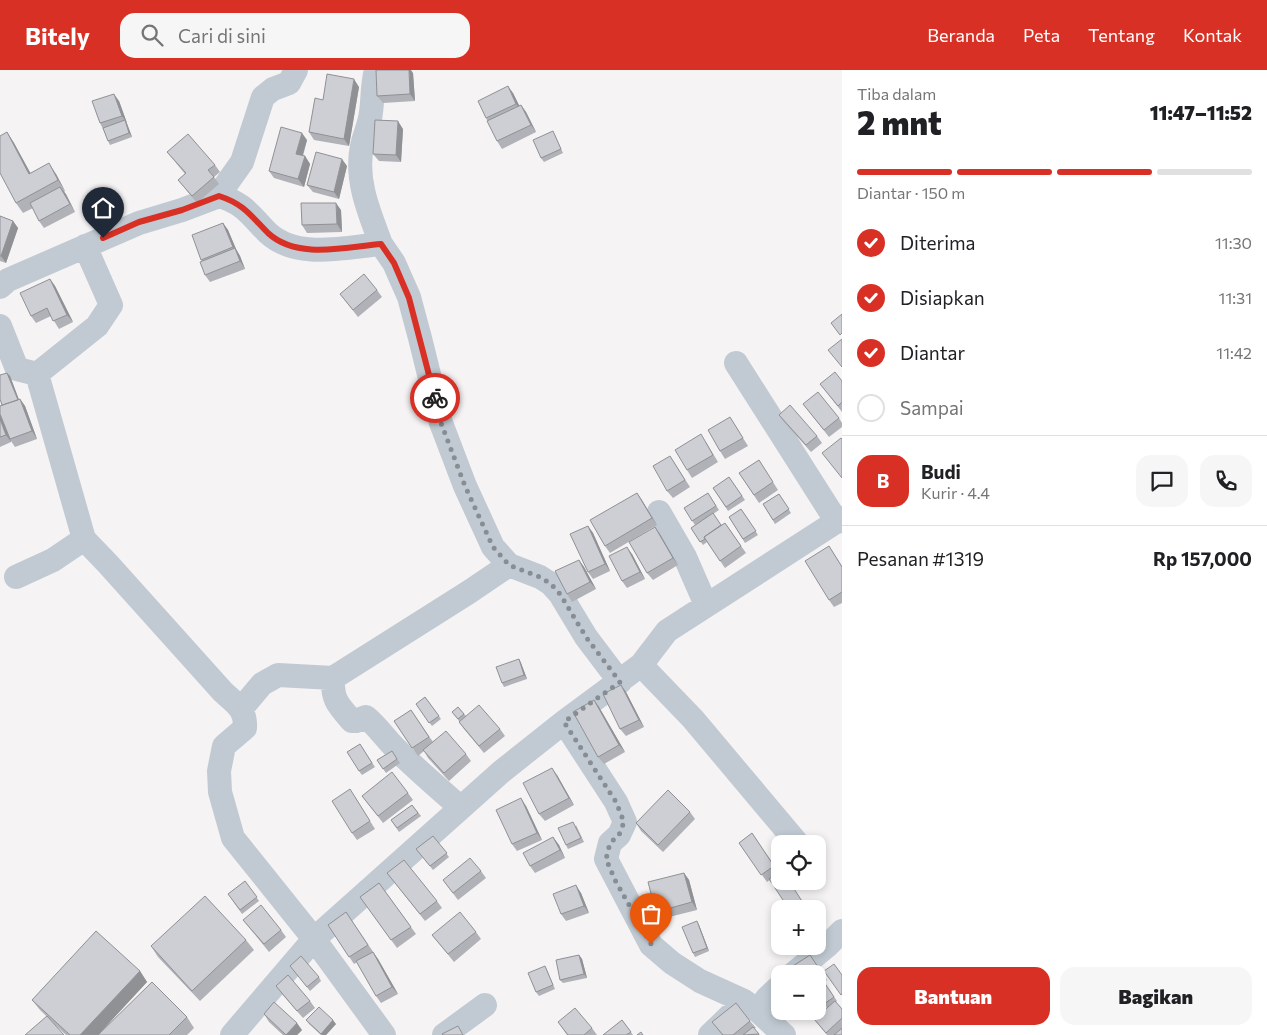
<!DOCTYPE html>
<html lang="id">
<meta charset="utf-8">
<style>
:root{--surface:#fff;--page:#f6f6f6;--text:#202124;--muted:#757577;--line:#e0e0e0;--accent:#d93025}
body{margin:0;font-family:Commissioner,sans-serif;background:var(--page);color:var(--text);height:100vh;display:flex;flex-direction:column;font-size:19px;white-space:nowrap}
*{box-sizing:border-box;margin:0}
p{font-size:16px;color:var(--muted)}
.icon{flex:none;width:28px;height:28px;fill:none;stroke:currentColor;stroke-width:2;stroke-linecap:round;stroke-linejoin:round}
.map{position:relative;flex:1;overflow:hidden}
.side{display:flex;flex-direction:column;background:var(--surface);width:425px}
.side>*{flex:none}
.controls{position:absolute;left:771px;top:765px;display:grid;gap:10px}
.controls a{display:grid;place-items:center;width:55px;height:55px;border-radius:10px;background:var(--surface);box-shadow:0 2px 8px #0003;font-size:25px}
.pin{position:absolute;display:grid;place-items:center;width:42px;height:42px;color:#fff;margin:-51px -21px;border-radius:50% 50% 50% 0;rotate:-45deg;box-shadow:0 0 5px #0007}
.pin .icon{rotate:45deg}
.courier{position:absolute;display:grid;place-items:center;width:50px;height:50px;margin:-25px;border:4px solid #d93025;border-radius:50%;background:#fff;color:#222;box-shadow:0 1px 6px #0007}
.summary em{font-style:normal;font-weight:800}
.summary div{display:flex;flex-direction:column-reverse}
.summary{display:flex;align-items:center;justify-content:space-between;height:85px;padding:0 15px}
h1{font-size:32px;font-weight:800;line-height:38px}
.bar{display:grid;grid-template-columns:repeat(4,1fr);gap:8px 5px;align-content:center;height:60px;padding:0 15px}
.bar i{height:6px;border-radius:4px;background:var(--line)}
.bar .on{background:var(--accent)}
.bar p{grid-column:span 4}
.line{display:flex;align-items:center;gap:12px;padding:0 15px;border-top:1px solid var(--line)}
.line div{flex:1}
.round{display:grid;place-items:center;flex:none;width:52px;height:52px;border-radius:15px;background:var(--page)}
ol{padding:0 15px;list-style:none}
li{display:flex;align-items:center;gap:15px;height:55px}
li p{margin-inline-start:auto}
li .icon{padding:5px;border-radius:50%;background:var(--accent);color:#fff;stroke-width:4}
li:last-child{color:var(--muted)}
li i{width:28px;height:28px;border:2px solid var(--line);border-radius:50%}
.cta{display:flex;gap:10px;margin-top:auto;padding:10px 15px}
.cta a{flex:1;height:58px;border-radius:15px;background:var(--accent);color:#fff;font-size:20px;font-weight:800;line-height:58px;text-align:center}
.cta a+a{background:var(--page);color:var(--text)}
header{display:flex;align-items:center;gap:30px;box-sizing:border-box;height:70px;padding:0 25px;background:var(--accent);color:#fff}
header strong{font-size:24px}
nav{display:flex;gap:28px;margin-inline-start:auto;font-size:18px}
.search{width:350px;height:45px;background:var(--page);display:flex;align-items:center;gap:12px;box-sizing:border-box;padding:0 18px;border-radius:15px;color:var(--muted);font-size:19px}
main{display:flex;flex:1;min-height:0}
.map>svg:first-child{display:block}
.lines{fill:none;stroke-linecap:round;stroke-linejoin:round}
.minor{stroke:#c1cad2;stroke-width:24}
.wall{fill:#b0b2b7}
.shaded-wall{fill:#909195}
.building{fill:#cdcfd5;stroke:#909195}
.done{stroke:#868d94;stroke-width:5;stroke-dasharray:0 9}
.route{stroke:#d93025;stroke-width:6}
</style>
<header>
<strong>Bitely</strong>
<div class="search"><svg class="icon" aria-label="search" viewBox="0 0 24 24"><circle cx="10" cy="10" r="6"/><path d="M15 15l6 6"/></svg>Cari di sini</div>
<nav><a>Beranda</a><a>Peta</a><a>Tentang</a><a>Kontak</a></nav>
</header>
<main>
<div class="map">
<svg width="842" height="965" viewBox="0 0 842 965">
<rect width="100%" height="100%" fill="#f5f3f3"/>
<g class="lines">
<path class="minor" d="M376 0C372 14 373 28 371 42 370 54 364 65 362 76 355 110 369 142 381 174
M219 126 225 116 242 92 263 27 273 19 289 13 296 0
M0 217 8 210 139 153 182 140 219 126C244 133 251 146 268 163 297 190 346 177 381 174L394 193 409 227 420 268 441 353 465 416 493 477 509 495 540 507 551 514 560 524 586 567 620 612
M0 256 17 299 37 304 84 469 108 494 223 622C236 634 246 639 245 658L224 676 219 701 220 722 233 768 314 869 384 965
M736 293 837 452
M37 304 97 256 111 235 85 176
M659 442 685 487 706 535
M16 507 53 490 84 469
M641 595 693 649 798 774
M333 608C332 630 338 635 352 651H356L366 647C377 656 385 668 396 679 416 699 438 718 460 737
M241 639 262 614 278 605 333 608 469 522 509 495
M564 652 616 732 625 752 619 765 610 773 606 789 651 875 672 893 700 911 744 931 758 941 784 965
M793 904 827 876 842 861
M758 941 767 928 780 916
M232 965 314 869 501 702 564 652 641 595 667 561 842 448
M444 965 485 935
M710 965 740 936"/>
</g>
<path class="wall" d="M413 3 415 31 383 33 377 26Z
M359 17 349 76 314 70 309 62 323 30Z
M513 23 519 36 521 35 526 42 536 62 502 79 497 71 486 48Z
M119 31 132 67 110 75 108 71 103 59 100 53Z
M403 59 401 92 379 91 373 84Z
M7 62 14 73 30 103 56 104 65 121 64 122 75 142 44 158 39 151 33 138 23 143 16 133Z
M555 65 563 83 544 92 541 88Z
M307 70 303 86H305L310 94 304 117 274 108 269 101Z
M167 82 215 95 220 102 214 107 219 114 197 133 178 110 185 104Z
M347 96 339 129 313 122 307 115Z
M341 140 342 162 307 163 302 155Z
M0 146 13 151 18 158 6 193 0 191Z
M223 153 228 160 236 179 240 186 245 199 210 212 205 205 202 191 201 190Z
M50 209 55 216 73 252 59 259 51 246 36 253 31 246Z
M377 220 382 227 358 247 340 224Z
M7 303 10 306 19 330 20 329 25 336 37 369 15 377 11 371V372L0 377V335V336L2 335Z
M842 311V342L820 314Z
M803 334 839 348 842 353V357L829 367Z
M779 345 817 366 822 373 811 382 784 352Z
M735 355 748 376 725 389 720 381Z
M706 372 718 392 692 408 687 400Z
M670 386 690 417 673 428 667 421Z
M759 390 778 420 759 433 739 403Z
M729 407 745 430 728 441 713 418Z
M637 423 657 455 610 483 605 476Z
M708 423 719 440 713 444 721 455 725 453 746 483 725 498 707 472 703 475 691 458 702 450 695 455 684 438Z
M779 424 791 443 775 454 763 434Z
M741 439 758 465 745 473 729 447Z
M588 456 593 463 610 501 593 509 588 502Z
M655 457 678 495 653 510 647 503Z
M829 476 842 496V533L834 537 829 530Z
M632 484 645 509 627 518 622 511Z
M579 490 584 497 596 519 572 532 567 524Z
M519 589 521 593 527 609 504 617 502 613Z
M621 615 626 622 644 657 626 666 620 659Z
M425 627 441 649 432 656 416 634Z
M594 630 599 637 625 682 604 694 598 687Z
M458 637 466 646 500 659 505 666 484 683 464 659 459 652V651L452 642Z
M411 640 433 672 466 684 471 691 449 711 428 688 424 681 418 686 394 651Z
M360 674 375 697 362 705 359 701Z
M392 681 400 693 386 703 377 690Z
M557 705 574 735 545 751 539 744Z
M408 723 413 730 383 753 362 726Z
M355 727 375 759 357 770 352 763Z
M412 735 421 746 399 762 391 750Z
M526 736 542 770 517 781 512 774Z
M690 742 695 749 663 782 641 761 636 753Z
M576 755 584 772 568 779 566 775Z
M752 763 779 802 767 812 739 773Z
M433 766 449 787 433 800 416 779Z
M553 767 559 775 565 788 535 803 530 796Z
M481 801 486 808 458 830 443 810Z
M387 803 437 831 442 838 425 851Z
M684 803 689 810 697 840 661 849 656 842Z
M245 811 259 831 242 844 228 824Z
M379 813 416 864 397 878 360 827Z
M581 823 589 843 566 851 561 844Z
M346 842 378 889 398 924 381 933 376 926 357 892 354 894 328 855Z
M243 850 281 860 286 867 269 882Z
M699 855 709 881 695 887 693 883Z
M476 862 481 869 454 892 432 865Z
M246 870 254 880 200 931 158 887 151 876Z
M579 885 582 889 587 908 563 913 560 910Z
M810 885 827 910 824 912 837 931 836 932 842 939V965H827L814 949 827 938 818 924V904Z
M290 896 319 907 321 911 310 921Z
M545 896 547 900 555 919 539 926 536 922Z
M140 901 147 912 98 965H66L40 940 32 930Z
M276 916 310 931 315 938 303 948 281 923Z
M264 944 302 960 297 965H283L269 952Z
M187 947 194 958 187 965H98Z
M306 950 336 954 326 965H321L309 954Z
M622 950 633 965H603Z
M750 951 756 958 754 959 760 965H722L712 952Z
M558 952 592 958 597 965H567Z"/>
<path class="shaded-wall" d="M409 0H411L413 3 415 31 410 24Z
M354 9 359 17 349 76 344 69Z
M508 16 513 23 522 41 516 34Z
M114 24 119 31 127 53 122 46Z
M521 35 526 42 536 62 531 55Z
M125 50 127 54 132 67 129 63Z
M398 51 403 59 401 92 396 85Z
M7 62 14 73 37 115 29 104Z
M302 63 307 70 301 91 296 84Z
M305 86 310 94 304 117 298 109Z
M342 89 347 96 339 129 334 122Z
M49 93 56 104 65 121 58 110Z
M60 117 66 124 75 142 70 134Z
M336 133 341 140 342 162 337 154Z
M13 151 18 158 6 193 1 186Z
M223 153 228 160 236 179 240 186 245 199 240 191 237 184 233 177Z
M50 209 55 216 73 252 67 245Z
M7 303 10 306 21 335 18 331Z
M20 329 25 336 37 369 32 361Z
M0 344 10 369 11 372 6 365 0 349Z
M637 423 642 430 657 455 652 448Z
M588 456 593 463 610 501 605 494Z
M655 457 660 464 678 495 673 488Z
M627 477 632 484 645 509 640 502Z
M579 490 584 497 596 519 590 512Z
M519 589 521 593 527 609 524 605Z
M621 615 626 622 644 657 639 650Z
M594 630 599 637 625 682 619 675Z
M552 698 557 705 574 735 569 728Z
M521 728 526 736 542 770 537 763Z
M553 767 559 775 565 788 560 780Z
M684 803 689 810 697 840 692 832Z
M576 815 581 823 589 843 584 836Z
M697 851 699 855 709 881 707 878Z
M373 882 378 889 398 924 392 917Z
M579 885 582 889 587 908 584 904Z
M140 901 147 912 98 965H80Z
M333 950 336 954 326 965H322L321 964Z
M297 953 302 960 297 965H286Z"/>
<path class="building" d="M376 0H409L410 24 377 26Z
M327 4 354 9 344 69 309 62 315 28 323 30Z
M508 16 516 34 486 48 478 31Z
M114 24 122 46 100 53 92 31Z
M521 35 531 55 497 71 487 51Z
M125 50 129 63 108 71 103 58Z
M375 50 398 51 396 85 373 84Z
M281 57 302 63 296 84 305 86 298 109 269 101Z
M553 61 561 79 541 88 533 70Z
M7 62 29 104 49 93 58 110 16 133 0 103V66Z
M188 64 215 95 208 100 214 107 192 126 178 110 186 103 167 82Z
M316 82 342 89 334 122 307 115Z
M60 117 70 134 39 151 30 133Z
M301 133H336L337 154 302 155Z
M0 146 13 151 1 186H0Z
M223 153 233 177 201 190 192 165Z
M235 178 240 191 205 205 200 192Z
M364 204 377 220 353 240 340 224Z
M50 209 67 245 53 251 47 238 31 246 20 223Z
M842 244V263L840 265 831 253Z
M842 269V297L828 280Z
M835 302 842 311V332L838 336 820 314Z
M7 303 18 330 2 335 0 329V305Z
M818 322 839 348 824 360 803 334Z
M20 329 32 361 10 369 0 344V336Z
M790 335 817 366 806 375 779 345Z
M730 347 743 368 720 381 708 360Z
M0 349 6 365 0 367Z
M701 364 713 385 687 400 675 380Z
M841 368 842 369V408L822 383Z
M670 386 685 410 667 421 653 396Z
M759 390 773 412 754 425 739 403Z
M729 407 742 426 726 437 713 418Z
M637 423 652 448 605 476 590 450Z
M708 423 716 436 692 451 684 438Z
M779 424 789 439 773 450 763 434Z
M741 439 756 461 743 469 729 447Z
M713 443 721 455 704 467 705 469 700 472 691 458Z
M725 453 741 476 720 491 704 467Z
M588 456 605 494 588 502 570 464Z
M655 457 673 488 647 503 629 472Z
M829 476 842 497V522L829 530 805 491Z
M627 477 640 502 622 511 609 486Z
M579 490 590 512 567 524 555 501Z
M519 589 524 605 502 613 496 597Z
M621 615 639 650 620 659 603 624Z
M425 627 439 646 429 653 416 634Z
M594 630 619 675 598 687 573 642Z
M479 635 500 659 479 676 459 652Z
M458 637 464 644 458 649 452 642Z
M411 640 429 667 412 678 394 651Z
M446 661 466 684 444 703 423 680Z
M360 674 372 693 359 701 347 682Z
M392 681 397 689 383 699 377 690Z
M552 698 569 728 539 744 523 713Z
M392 702 408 723 378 746 362 726Z
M350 719 370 751 352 763 332 731Z
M668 720 690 742 658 775 636 753Z
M521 728 537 763 512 774 496 740Z
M412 735 418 743 397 758 391 750Z
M573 752 581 768 566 775 558 758Z
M752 763 774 796 761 805 739 773Z
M433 766 447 783 430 796 416 779Z
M553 767 560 780 530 796 523 783Z
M470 788 481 801 453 823 443 810Z
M404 790 437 831 420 844 387 803Z
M780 802V811H789L807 839H789L769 809Z
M684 803 692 832 656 842 648 812Z
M245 811 257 827 240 840 228 824Z
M379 813 411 857 391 870 360 827Z
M576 815 584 836 561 844 553 824Z
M205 826 246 870 192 921 151 876Z
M261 835 281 860 264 874 243 850Z
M346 842 368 875 349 887 328 855Z
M460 842 476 862 448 884 432 865Z
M697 851 707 878 693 883 682 857Z
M96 861 140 901 80 965H70L32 930Z
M373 882 392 917 376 926 356 891Z
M579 885 584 904 560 910 556 890Z
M810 885 822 903 818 905V904H783L782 903Z
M301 886 319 907 307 917 290 896Z
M834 894 842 905V924L841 925 824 901Z
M545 896 553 915 536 922 528 903Z
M288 905 310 931 297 941 276 916Z
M822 909 834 927 824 934 818 924V912Z
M152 912 187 947 169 965H98Z
M835 931 842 939V948L826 963 814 949Z
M274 932 297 953 286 965 264 944Z
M736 933 750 951 733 965H723L712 952Z
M319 937 333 950 321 964 306 950Z
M575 938 592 958 584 965H568L558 952Z
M47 946 64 965H25Z
M622 950 631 962 626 965H603Z
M458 956 463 965H443L442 964Z
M753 957 759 964 743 965Z
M842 958V965H834Z
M641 962 643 965H637Z"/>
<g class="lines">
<path class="done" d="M435 328 441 353 465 416 493 477 509 495 540 507 551 514 560 524 586 567 620 612 564 652 616 732 624 752 619 765 610 773 606 789 615 810 651 874"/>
<path class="route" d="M103 168 139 152 182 140 219 126C244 134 251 146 268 163 297 190 346 177 381 174L394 193 409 228 435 328"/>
</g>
</svg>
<div class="controls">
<a><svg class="icon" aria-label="locate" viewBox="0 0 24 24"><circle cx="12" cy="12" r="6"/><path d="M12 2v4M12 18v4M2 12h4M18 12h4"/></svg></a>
<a>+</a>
<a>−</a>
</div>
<div class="pin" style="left:651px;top:874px;background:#ea580c"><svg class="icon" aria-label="bag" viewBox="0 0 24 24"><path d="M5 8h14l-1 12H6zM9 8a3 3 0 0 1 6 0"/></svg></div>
<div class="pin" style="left:103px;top:168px;background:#1f2937"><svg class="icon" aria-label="home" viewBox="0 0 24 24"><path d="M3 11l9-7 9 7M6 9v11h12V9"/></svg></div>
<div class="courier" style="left:435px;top:328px"><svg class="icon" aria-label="bike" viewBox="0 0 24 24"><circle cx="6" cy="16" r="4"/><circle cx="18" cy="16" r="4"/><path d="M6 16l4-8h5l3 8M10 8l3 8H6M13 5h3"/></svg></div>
</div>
<section class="side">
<div class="summary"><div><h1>2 mnt</h1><p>Tiba dalam</p></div><em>11:47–11:52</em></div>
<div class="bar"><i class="on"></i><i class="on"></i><i class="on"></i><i></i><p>Diantar · 150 m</p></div>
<ol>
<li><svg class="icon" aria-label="check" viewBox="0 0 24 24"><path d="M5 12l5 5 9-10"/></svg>Diterima<p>11:30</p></li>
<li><svg class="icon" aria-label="check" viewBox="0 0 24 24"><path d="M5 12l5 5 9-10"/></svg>Disiapkan<p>11:31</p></li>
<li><svg class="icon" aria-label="check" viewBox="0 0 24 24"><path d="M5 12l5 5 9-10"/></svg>Diantar<p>11:42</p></li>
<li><i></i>Sampai</li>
</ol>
<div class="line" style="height:90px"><b class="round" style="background:var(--accent);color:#fff">B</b><div><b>Budi</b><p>Kurir · 4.4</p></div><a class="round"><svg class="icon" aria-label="chat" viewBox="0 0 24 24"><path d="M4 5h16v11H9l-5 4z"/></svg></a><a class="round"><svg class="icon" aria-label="phone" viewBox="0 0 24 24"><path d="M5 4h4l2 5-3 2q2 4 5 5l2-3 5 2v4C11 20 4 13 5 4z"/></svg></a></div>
<div class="line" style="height:65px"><div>Pesanan #1319</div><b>Rp 157,000</b></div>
<div class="cta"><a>Bantuan</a><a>Bagikan</a></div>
</section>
</main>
